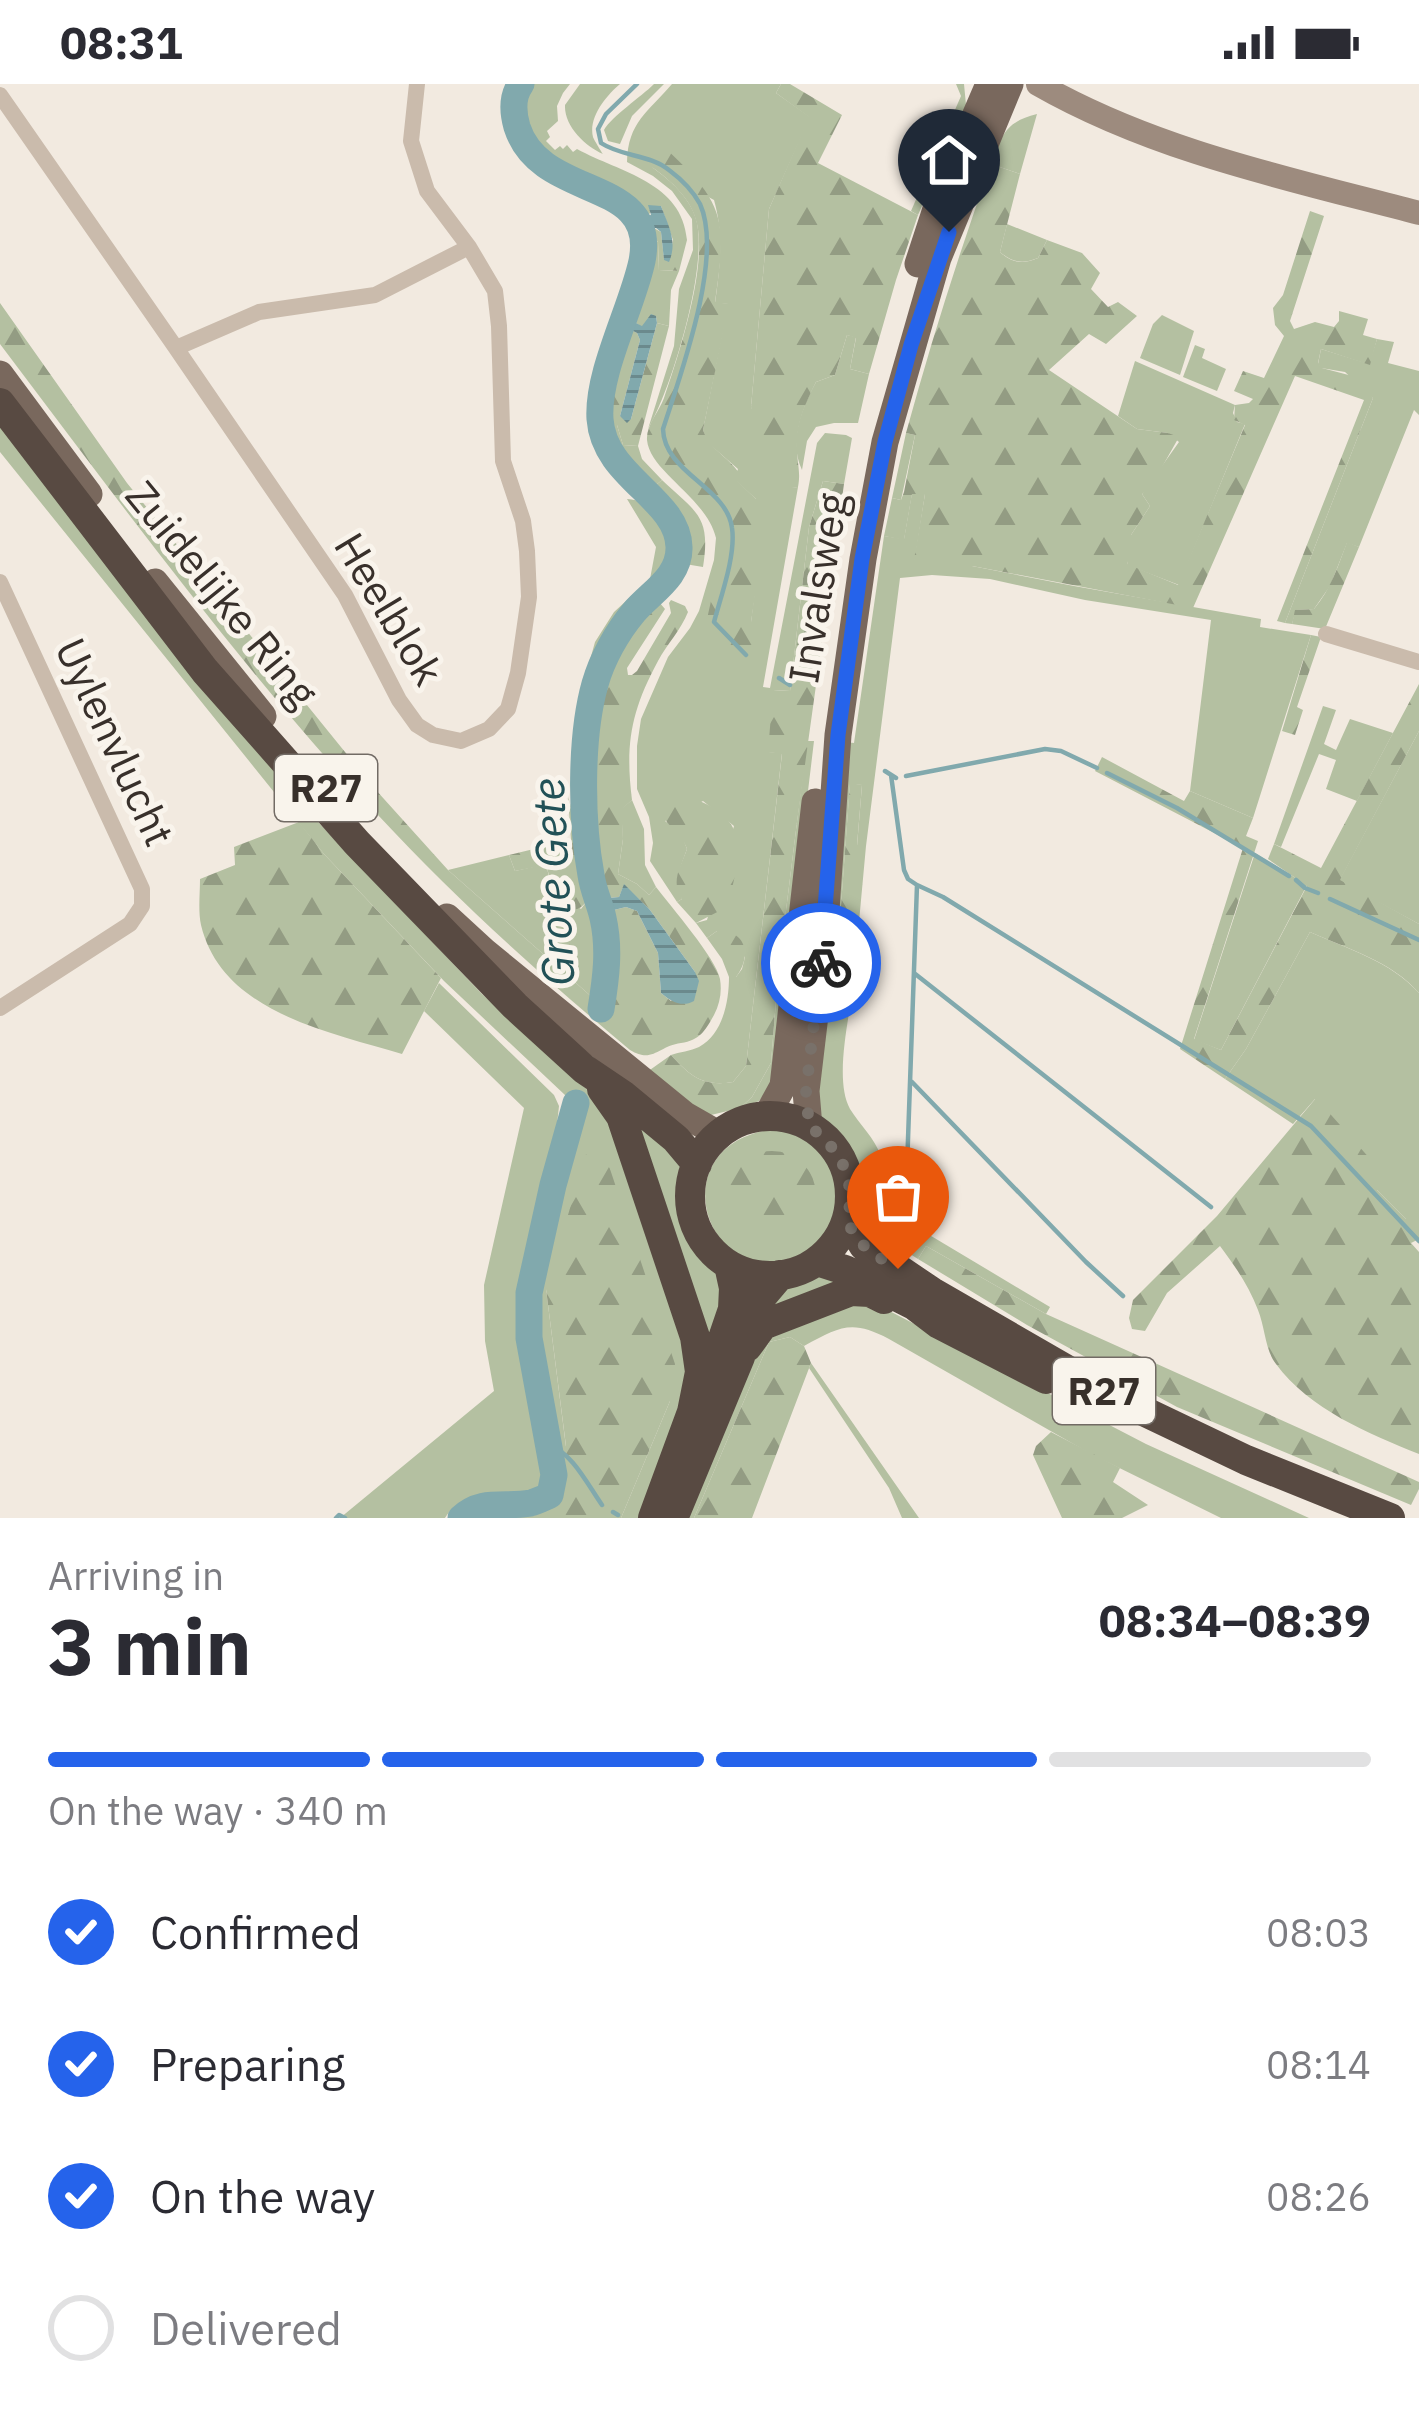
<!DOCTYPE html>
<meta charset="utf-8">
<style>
:root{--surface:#fff;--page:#f7f7f7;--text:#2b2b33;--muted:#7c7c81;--line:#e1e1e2;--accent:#2563eb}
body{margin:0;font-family:"IBM Plex Sans",sans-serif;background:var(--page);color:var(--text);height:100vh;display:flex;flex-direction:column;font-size:45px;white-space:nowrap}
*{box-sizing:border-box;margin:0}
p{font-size:39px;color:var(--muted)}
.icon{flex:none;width:66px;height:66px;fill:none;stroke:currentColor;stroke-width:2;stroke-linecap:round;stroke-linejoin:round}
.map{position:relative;height:1434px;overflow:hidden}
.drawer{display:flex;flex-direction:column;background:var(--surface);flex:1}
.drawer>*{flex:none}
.pin{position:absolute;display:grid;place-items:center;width:102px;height:102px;color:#fff;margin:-123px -51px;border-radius:50% 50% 50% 0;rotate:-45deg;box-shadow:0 0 12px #0007}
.pin .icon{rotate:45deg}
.courier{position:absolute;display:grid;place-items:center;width:120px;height:120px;margin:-60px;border:9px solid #2563eb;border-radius:50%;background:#fff;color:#222;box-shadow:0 3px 15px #0007}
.head em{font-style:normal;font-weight:700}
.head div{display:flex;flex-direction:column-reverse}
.head{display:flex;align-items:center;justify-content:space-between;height:204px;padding:0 48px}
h1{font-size:78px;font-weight:700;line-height:90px}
.bar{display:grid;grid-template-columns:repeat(4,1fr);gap:18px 12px;align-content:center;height:144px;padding:0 48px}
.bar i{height:15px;border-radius:9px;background:var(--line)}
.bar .current{background:var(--accent)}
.bar p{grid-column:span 4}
ol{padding:0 48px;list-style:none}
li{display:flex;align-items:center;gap:36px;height:132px}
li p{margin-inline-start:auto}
li .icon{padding:12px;border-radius:50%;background:var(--accent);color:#fff;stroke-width:4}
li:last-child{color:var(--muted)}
li i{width:66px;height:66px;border:6px solid var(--line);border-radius:50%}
.status{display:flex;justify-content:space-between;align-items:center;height:84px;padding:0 60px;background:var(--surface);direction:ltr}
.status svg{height:33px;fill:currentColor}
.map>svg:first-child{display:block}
.grass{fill:#b4c0a1}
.forest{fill:url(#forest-firs)}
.water{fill:url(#water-rules)}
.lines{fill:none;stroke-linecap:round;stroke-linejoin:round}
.stream{stroke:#81a9ad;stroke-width:4.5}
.river{stroke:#81a9ad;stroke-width:27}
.street{stroke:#cabbac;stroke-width:16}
.secondary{stroke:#9d8b7e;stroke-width:24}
.primary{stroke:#79685d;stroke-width:27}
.highway{stroke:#584a42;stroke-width:30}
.done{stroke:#79716a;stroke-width:12;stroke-dasharray:0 21.6}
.route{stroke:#2563eb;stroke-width:15}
.labels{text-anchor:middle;stroke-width:10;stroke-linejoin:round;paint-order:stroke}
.shield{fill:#f9f4ec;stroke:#726b65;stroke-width:3}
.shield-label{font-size:39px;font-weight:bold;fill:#38302b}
.street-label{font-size:42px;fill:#38302b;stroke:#f9f4ec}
.water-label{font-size:45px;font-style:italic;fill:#225157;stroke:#f9f4ec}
</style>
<div class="status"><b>08:31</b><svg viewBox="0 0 49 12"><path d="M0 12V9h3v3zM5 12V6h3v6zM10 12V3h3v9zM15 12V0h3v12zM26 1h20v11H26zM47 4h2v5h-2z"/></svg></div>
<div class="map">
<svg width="1419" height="1434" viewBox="0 0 1419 1434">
<defs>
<pattern id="forest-firs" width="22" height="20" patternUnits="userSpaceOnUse" patternTransform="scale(3)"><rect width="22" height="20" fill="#b4c0a1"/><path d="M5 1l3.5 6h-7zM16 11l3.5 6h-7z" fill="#939c83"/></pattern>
<pattern id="water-rules" width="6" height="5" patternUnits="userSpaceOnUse" patternTransform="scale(3)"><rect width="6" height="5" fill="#81a9ad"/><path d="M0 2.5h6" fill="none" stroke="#6b8a8d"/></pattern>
</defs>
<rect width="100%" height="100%" fill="#f2eae0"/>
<path class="grass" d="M534 0H570L563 9 557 22 558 37 547 47 550 53 546 57 555 66 560 62 563 65 567 61 573 68 577 65C621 89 682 98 687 156H673L661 122 651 127 647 134 644 132C630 102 598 103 572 90 535 71 505 39 534 0Z
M580 0H620C607 11 588 33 593 53 593 54 602 69 603 70 585 62 564 42 565 21Z
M654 0H664L632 32 620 60 608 57 604 46C612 32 641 13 654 0Z
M672 0H781L776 9 810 33 769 125 751 323 789 404 798 403 763 603 770 604 817 359 825 349 846 351 852 354 844 400 823 397 809 443 790 607 774 606 769 668 782 669 746 982 733 998C703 1003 690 992 671 971 679 968 691 967 699 963 723 950 729 917 729 893H736L742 885 745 873 717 847 707 854 696 839 707 836 734 742 703 717 665 737 681 749 687 765C678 790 677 788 682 815L677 818 650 777 653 759 649 733 637 705V662L641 635 668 573 690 544 699 527 714 476 716 454 725 453 751 538 755 506 756 415 734 395 738 385 707 358 703 346 728 220 715 219C720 183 724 151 714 116L652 83C671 97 692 115 697 139 707 186 672 304 648 345L674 262 679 205 693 166 692 135 672 107 653 92 627 78C628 38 648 28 672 0Z
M956 0H964L966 21 918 131 911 127 961 12Z
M1037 30 1020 90 991 80C1002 51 1005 38 1037 30Z
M1007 140 1047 156 1038 174C1023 180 1013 179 1000 168Z
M650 152 654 153 658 158 659 186 679 187 671 206 669 242 657 239 656 232 642 243 636 239 648 187Z
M1162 231 1194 247 1180 291 1140 274 1153 240Z
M847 251 856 253 850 285 869 290 858 339H834L816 343 807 357 802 386C788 357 802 324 816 298L835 291Z
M1377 255 1394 258 1388 279 1419 287V331L1414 326 1359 463 1347 459 1330 502 1314 525 1296 526 1292 540 1285 539 1373 314 1345 288 1321 284 1318 280 1321 265 1369 280Z
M1195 261 1205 265 1202 274 1226 285 1217 307 1183 293Z
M1135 277 1235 321 1233 329 1237 338 1245 340 1179 501 1127 481 1131 451 1150 422 1142 410 1179 358 1168 349 1137 345 1118 332Z
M0 341 146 532 319 739 482 910 611 1027 692 1291 643 1434H621L670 1317 546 1205 566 1363 558 1366 537 1249 538 1203 540 1181 583 1028 444 897 324 770 0 368Z
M609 341H617L623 361 638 362 642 375 662 396 650 406 627 377Z
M906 349 915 351 901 416 892 414Z
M912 409 925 410 914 481 972 482 1074 502 1261 535 1260 543 1311 551 1253 734 1190 707 1211 536 1085 516 990 495 932 491 900 494 866 762H857L862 701 850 700 835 902 853 903C849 935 834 996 850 1025 860 1041 874 1053 881 1072 887 1090 885 1110 891 1128L1050 1223 1046 1230 926 1162 918 1175C905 1166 870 1149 864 1135 861 1126 864 1114 863 1106 861 1076 844 1050 820 1033L813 999 846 658 854 659 884 452 904 455Z
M1323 622 1336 626 1324 660 1336 666 1350 635 1393 649 1357 717 1326 705 1336 676 1319 670 1281 763 1274 760Z
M1419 647V840L1339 797Z
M807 657H814L773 999 759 1017 740 1024 752 1013 771 979 778 891Z
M632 716 644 745 645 781 656 803 649 811 637 800 618 790 623 755 621 725Z
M1255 769 1307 801 1221 966 1194 956Z
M509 771 515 787 546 780 552 805 581 825 587 817C599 846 608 884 593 914L448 786Z
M1310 848C1346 864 1392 878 1419 909V1135H1406L1376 1105 1387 1095 1315 1015 1293 1040 1225 995 1246 965Z
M439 899 554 1011 559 1022C552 1099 515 1173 519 1251 521 1288 530 1326 537 1362 540 1378 548 1391 542 1407 508 1421 467 1398 445 1434H340L494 1307 485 1257 484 1201 524 1024 424 927Z
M622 1019 684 1080C683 1110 679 1140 699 1165 708 1176 717 1184 725 1195L706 1287Z
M775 1045C815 1052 850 1088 835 1131 828 1152 811 1169 790 1176 704 1203 659 1059 775 1045Z
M818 1188 861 1199 763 1236 787 1200Z
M846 1216 876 1220 1146 1360 1309 1434H1221L1091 1370 889 1255C851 1235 840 1243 804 1262L790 1253 769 1258 694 1434H683L755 1262Z
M811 1279 919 1434H902L889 1404 809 1284Z"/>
<path class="forest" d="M781 0H790L842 31 818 79 918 131 896 196 869 290 850 285 856 254 847 251 835 291 816 298C805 320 796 340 797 364 797 379 801 388 798 403 795 403 791 405 788 404 770 397 755 341 751 323L769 125 809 33 776 9Z
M663 62C726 120 727 135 715 218L729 220 703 346C710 367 732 374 742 394L736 396 756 415 767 432 751 538 764 553 741 577 705 544 725 454H716C706 413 650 388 647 356 646 341 659 328 664 314 679 270 707 185 697 140 692 115 671 97 652 83Z
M991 80 1020 90 1000 168C1013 180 1023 180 1038 174L1047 156 1082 169 1100 189 1091 205 1108 223 1118 218 1137 232 1106 260 1089 250 1049 286 1137 345 1168 349 1179 353 1153 399 1142 410 1150 422 1131 451 1132 467 1127 480 1178 501 1245 341 1234 336 1235 321 1249 319 1253 315 1234 307 1243 287 1264 294 1284 252 1275 241 1273 224 1283 211 1310 127 1324 132 1290 237 1294 245 1315 238 1334 243 1339 237V227L1368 235 1363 251 1377 255 1370 281 1321 265 1318 279 1322 284 1360 294 1373 314 1285 539 1277 537 1364 316 1295 292 1193 524 972 482H913L925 410H912L904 456 884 452 892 414 901 416 904 408 915 351 906 349C931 258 959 169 991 80Z
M652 143 661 148 664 175 668 177 673 156H687L679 187 659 186 658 158 654 153 650 152Z
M0 219 127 399 375 705 448 786 593 914 590 919 609 932C625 900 615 860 610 827L626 823 637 827 658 869 661 909 671 917 695 888 650 826 624 801 619 813 609 814 603 811C595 787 595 761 594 736 590 661 593 566 659 518L665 525 627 584 628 591H632L637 587 671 529 669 519 671 516 685 522 688 528C681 546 667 560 658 577 631 627 625 660 632 716L622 725 623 755 618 790 637 800 649 811 656 803C671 823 716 874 720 895 722 908 720 919 714 931 705 947 700 956 681 959 658 962 653 980 630 966 541 892 456 815 377 730 240 583 121 420 0 260Z
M657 239 669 242 638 362 623 361 617 341H609L608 333 627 249 631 246 637 249 640 256 620 332 631 335Z
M662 396C697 429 711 432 703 483L685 480C687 442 675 433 650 406Z
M823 397 844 400 797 738 778 891 771 979 752 1013 740 1024 711 1031 700 1028 647 988 671 971C690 992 703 1003 733 998L746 982 782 670 768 668 773 606 790 607 809 443Z
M627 415C645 417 654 422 665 437 694 480 632 516 611 544 596 563 589 590 580 612L595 558 614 528 650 495 656 463Z
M1347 458 1359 463 1325 545 1292 540 1295 526 1314 525C1331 505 1338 482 1347 458Z
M1311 551 1321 553 1297 623 1303 626 1295 651 1282 647Z
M1419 600V647L1340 796 1419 840V909C1393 878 1346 864 1310 848L1246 965 1225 995 1180 965 1243 764 1095 687 1102 673 1184 717 1190 707 1253 734 1246 752 1258 757 1194 955 1221 966 1307 802 1268 775 1274 760 1321 784Z
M850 699 862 701 857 761 866 762 853 903H835Z
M681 711C751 730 743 765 727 823L696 839 677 818 682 815C670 798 681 782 687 765 681 747 667 744 662 729L670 712Z
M568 713 579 749 578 786 587 817C577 830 570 826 557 818L546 781 515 787 509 771 571 756Z
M299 738 324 770 441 894 402 970C330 948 222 929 201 841 198 827 200 810 200 795L235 781 234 763Z
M717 847C747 846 752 872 736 893H729L722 875 707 854Z
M1316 1014 1388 1095 1377 1106 1406 1135H1419V1155L1411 1159 1419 1168V1370C1369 1350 1309 1325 1276 1280 1265 1266 1265 1243 1258 1226 1249 1202 1235 1182 1220 1162L1167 1209 1145 1247 1132 1245 1129 1234 1133 1216 1217 1132Z
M595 1040 675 1280 670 1317 621 1434H474L479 1431C506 1433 534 1432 558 1420L564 1407 558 1366 566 1362 546 1205Z
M728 1111a44 44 0 1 1 88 0a44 44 0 1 1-88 0Z
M926 1162 1046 1230 1419 1398V1405L1411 1421 1177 1323 1027 1241 918 1175Z
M790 1253 804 1262 811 1279 752 1434H694L769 1258Z
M1051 1348 1120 1384 1113 1398 1148 1421 1122 1434H1062L1033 1371 1036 1362Z"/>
<path class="water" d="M648 121 661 122C668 141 678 157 669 178L664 176 661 148 656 144 650 145 644 132 651 131Z
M651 230 656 232 657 239 631 335 627 339 620 332 640 256 637 249 631 246 636 239 642 242Z
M624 800 650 826 695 888 699 897 694 917C682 924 670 917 661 909L658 869 637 827 626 823 610 827 603 811 609 814 619 813Z"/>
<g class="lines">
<path class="stream" d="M637 0 606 30 598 45 601 59C622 73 649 70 669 86 681 95 693 107 700 120 724 173 680 292 663 345 664 389 727 403 732 444 736 471 721 512 714 538L746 571
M779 594 790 601
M885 687 896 694
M1107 689 1177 724 1289 792
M891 691 904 786 908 795 917 801 906 1112
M906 692 1045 665 1061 667 1097 684
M1296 796 1305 804 1318 809
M917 801 943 813 1311 1042 1419 1157
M1330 815 1419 856
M914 889 1211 1123
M912 998 1086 1178 1123 1212
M547 1359C573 1370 586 1398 602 1421
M613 1428 618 1431
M336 1434 339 1431 345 1434"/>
<path class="river" d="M521 0C512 12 513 29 517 43 541 118 659 91 642 177 632 224 597 288 600 335 604 394 678 414 679 463 680 493 651 508 634 528 617 548 602 575 595 600 580 653 581 737 591 791 593 806 600 820 603 834 610 865 606 894 601 925
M461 1434C482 1414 505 1424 531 1419 532 1419 549 1412 550 1411L554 1391 529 1254V1209L553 1101 576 1019"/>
<path class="street" d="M0 11 176 264 259 228 375 211 469 163 427 107 411 57 417 0
M176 264 345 511 399 616 417 641 433 651 461 657 489 645 508 625 518 589 529 513 527 467 523 437 503 377 499 242 495 207 469 163
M0 498 142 805V822L130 840 0 924
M1326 550 1419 578"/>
<path class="secondary" d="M1038 0C1155 67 1290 95 1419 129"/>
<path class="primary" d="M918 180 939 116 989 0
M0 290 89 410
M155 498 263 632
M447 833 484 867 685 1031 720 1051
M766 1033 783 1002 815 718
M809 1043 806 1007 824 855 838 651 863 475 885 358 938 174 1010 0"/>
<path class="highway" d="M0 319 205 587 357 759 515 922 584 985 624 1012 676 1055 697 1080
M602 1005 621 1032 695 1253 700 1288 692 1328
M690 1112a80 80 0 1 1 160 0a80 80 0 1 1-160 0Z
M847 1134 864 1162 932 1208 1114 1313 1246 1376 1390 1434
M817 1177 845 1186 914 1221 939 1240 1046 1295
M747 1263 763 1241 851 1207 870 1208 884 1215
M674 1432 740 1273 758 1217 780 1191
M653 1434 692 1328 707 1301 733 1225 734 1204 729 1181"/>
</g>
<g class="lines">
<path class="done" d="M821 879 806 1007 809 1042C833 1060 850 1082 850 1113 850 1128 846 1137 854 1150 864 1166 883 1175 898 1185"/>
<path class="route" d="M821 879 838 651 862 475 885 358 911 261 949 148"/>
</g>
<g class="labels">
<g class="shield">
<rect x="275" y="671" width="102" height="66" rx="9"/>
<rect x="1053" y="1274" width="102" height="66" rx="9"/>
</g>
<g class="shield-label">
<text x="326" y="718">R27</text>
<text x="1104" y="1321">R27</text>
</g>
<g class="street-label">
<text transform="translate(818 504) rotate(-81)" y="15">Invalsweg</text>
<text transform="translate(222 510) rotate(51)" y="15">Zuidelijke Ring</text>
<text transform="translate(389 525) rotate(59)" y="15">Heelblok</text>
<text transform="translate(115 658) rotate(65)" y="15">Uylenvlucht</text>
</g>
<g class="water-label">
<text transform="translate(553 798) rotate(-93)" y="16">Grote Gete</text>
</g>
</g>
</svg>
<div class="pin" style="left:898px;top:1185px;background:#ea580c"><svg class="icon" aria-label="bag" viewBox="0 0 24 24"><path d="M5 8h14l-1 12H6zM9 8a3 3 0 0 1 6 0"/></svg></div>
<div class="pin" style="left:949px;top:148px;background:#1f2937"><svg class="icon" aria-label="home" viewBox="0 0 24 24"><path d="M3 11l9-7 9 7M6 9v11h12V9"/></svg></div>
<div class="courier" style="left:821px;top:879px"><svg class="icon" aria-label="bike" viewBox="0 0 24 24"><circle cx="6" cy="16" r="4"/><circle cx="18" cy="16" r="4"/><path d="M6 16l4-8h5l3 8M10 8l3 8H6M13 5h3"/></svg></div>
</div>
<section class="drawer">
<div class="head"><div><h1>3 min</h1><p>Arriving in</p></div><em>08:34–08:39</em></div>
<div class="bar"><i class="current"></i><i class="current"></i><i class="current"></i><i></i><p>On the way · 340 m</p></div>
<ol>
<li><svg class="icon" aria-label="check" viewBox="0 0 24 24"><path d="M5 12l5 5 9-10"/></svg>Confirmed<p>08:03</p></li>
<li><svg class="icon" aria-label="check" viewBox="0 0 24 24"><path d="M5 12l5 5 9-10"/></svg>Preparing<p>08:14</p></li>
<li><svg class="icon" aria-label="check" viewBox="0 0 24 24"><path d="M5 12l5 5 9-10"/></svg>On the way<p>08:26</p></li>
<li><i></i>Delivered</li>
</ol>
</section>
